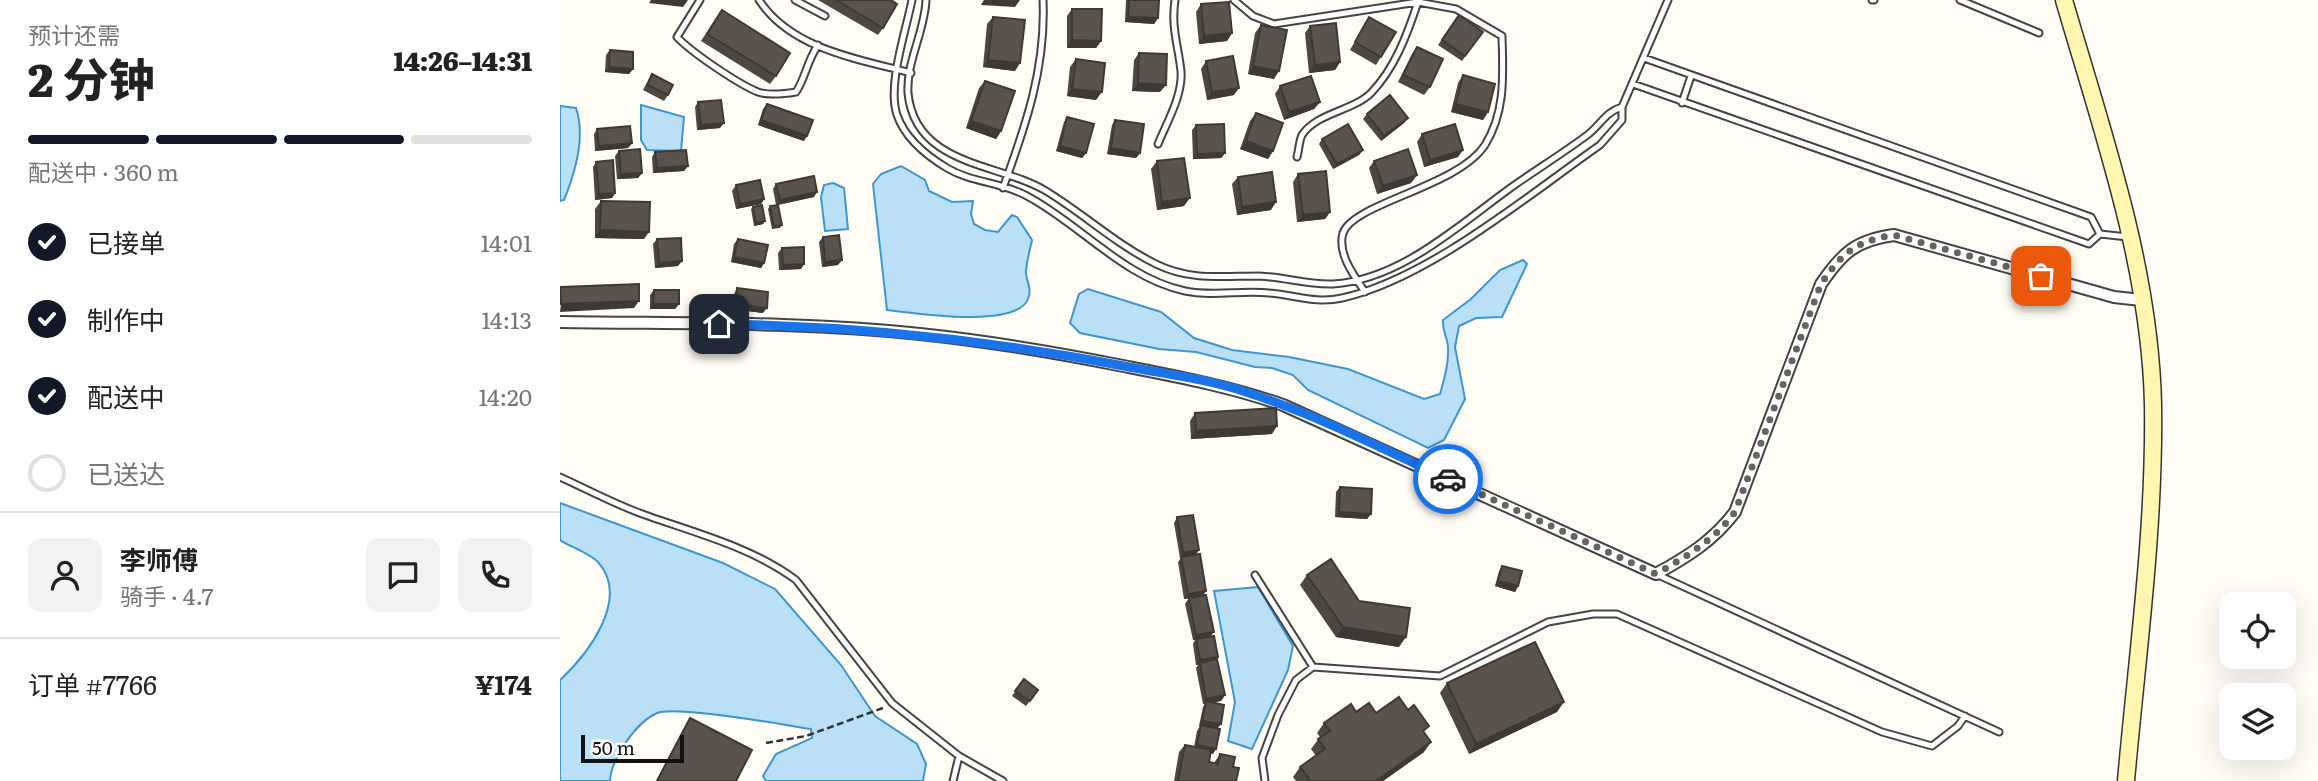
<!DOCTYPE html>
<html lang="zh">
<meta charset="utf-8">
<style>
:root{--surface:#fff;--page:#f2f2f2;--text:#222;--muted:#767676;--line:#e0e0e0;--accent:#111827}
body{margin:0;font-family:Literata,"Noto Sans SC",serif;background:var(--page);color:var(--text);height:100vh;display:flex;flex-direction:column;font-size:26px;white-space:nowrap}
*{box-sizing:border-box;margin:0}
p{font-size:23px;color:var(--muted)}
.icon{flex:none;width:38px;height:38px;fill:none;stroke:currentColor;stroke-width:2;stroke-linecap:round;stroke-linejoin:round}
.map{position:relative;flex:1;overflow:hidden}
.drawer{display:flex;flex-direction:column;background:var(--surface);width:560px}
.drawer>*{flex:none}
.buttons{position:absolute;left:1659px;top:592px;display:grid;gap:14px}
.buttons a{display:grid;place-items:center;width:77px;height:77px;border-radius:14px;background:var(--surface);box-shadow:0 7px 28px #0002;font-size:35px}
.scale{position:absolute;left:21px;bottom:18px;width:103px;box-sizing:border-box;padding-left:7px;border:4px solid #111;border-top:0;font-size:19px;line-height:24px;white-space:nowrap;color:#111;-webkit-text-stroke:5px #fff;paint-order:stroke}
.pin{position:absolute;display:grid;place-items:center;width:60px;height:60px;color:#fff;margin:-30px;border-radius:14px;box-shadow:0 4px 10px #0006}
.courier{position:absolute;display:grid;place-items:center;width:70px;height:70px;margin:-35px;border:5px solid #1a73e8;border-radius:50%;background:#fff;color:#222;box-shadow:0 2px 9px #0007}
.overview em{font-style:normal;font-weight:800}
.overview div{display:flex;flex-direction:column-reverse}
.overview{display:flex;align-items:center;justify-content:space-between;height:119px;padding:0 28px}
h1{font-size:46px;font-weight:800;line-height:52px}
.bar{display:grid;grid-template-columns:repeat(4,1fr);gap:10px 7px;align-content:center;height:84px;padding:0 28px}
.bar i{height:9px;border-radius:5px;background:var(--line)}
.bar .current{background:var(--accent)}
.bar p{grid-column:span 4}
.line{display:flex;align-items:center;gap:18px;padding:0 28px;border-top:2px solid var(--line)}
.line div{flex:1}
.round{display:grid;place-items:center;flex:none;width:74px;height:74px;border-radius:14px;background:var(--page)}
ol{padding:0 28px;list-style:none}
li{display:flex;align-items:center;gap:21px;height:77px}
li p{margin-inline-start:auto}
li .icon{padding:7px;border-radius:50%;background:var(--accent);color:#fff;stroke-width:4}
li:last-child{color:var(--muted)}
li i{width:38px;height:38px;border:4px solid var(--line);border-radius:50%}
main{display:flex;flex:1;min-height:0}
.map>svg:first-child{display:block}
.water{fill:#b9e0f7;stroke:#3f96cf;stroke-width:2}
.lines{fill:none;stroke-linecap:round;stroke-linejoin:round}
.lane-casing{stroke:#444;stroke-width:9}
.street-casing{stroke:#444;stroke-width:14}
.secondary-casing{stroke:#333;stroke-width:19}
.path{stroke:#333;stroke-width:2.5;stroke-dasharray:7 3.5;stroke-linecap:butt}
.lane{stroke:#fff;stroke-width:5}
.street{stroke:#fff;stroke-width:10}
.secondary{stroke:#fff6b0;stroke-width:16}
.wall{fill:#4d4742}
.shaded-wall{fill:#3f3936}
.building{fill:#5a524d;stroke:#3f3936;stroke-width:2}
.done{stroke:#646461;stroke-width:7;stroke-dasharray:0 12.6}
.route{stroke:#1a73e8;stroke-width:9}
</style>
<main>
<section class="drawer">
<div class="overview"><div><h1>2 分钟</h1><p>预计还需</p></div><em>14:26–14:31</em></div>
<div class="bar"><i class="current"></i><i class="current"></i><i class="current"></i><i></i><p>配送中 · 360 m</p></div>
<ol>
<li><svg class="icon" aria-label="check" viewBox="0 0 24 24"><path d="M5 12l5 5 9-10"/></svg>已接单<p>14:01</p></li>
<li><svg class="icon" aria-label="check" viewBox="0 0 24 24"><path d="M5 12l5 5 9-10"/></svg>制作中<p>14:13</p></li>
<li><svg class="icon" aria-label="check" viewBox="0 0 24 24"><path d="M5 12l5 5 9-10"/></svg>配送中<p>14:20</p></li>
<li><i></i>已送达</li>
</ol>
<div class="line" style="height:126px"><a class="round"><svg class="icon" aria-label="person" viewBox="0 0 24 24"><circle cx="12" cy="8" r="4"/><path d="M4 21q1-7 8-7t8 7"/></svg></a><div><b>李师傅</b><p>骑手 · 4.7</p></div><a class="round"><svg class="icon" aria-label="chat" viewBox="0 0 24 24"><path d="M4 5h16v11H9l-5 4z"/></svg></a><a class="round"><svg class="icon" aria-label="phone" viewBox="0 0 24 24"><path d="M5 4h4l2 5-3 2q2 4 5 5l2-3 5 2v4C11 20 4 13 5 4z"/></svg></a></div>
<div class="line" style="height:91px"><div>订单 #7766</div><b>¥174</b></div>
</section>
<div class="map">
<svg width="1758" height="781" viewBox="0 0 1758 781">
<rect width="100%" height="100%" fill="#fffdf5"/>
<path class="water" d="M81 105 124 117 121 151 87 150 81 140Z
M0 106 16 108C26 137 15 173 4 200L0 201Z
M341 166 365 180 369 191 392 202 413 201 411 214 414 224 425 230 438 232 452 215 457 217 472 240C470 250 466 263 466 273 467 283 472 288 468 299 456 329 354 313 327 310L313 184 321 174Z
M273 183 284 188 288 229 265 231 261 197 264 185Z
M963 260 967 264 942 317 916 318 899 326 895 347 905 399 884 440 868 448 748 390 733 375 712 368 695 367 636 352 599 349 520 333 510 323 519 294 528 289 601 312 634 338 672 350 729 357 788 369 864 399 880 394C884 380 889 363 888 348 888 338 882 332 883 320L911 299 940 270Z
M0 503 163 563 215 589 281 665 315 716 357 744 366 764 363 781H206L203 776 216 754 252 738 251 729C225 725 116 705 97 713 76 722 51 759 50 781H0V680C27 655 71 599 38 562 29 553 11 547 0 540Z
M698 587 733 646 728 670 692 749 668 741 675 702 654 591Z"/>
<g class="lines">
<defs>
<path id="lane" d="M140 0 117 37C131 52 178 84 198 92 210 96 224 94 236 92 246 77 246 63 258 45
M199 0C231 49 298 59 351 73
M235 0 265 16
M352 0C346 31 327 85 337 115 345 138 367 156 387 168 412 183 442 182 467 196 520 224 564 278 625 291 653 297 681 290 709 293 735 295 756 304 782 298 868 279 967 196 1040 145L1062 120V107L1108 0
M366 0C365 31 346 62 348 93 355 167 441 163 486 191 524 214 557 245 596 264 630 281 663 276 699 276 725 277 747 285 773 284 842 280 902 222 956 184 979 168 1003 153 1026 136 1040 126 1045 112 1062 107
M674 0 693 16 714 24 858 2 896 9 942 36C943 74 946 111 925 145 898 187 793 203 783 233 777 253 794 276 805 292
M1312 0H1314
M1400 0 1479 33
M1073 84 1529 244 1540 234 1531 217 1084 58
M1122 103 1131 76
M598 144C607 122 623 95 621 71 618 44 611 28 615 0
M737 157C739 150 739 141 742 135 756 113 793 111 811 93 835 68 847 35 858 2
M443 188C466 125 486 67 483 0
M1540 234 1568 237
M0 477C29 490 58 506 88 516 139 534 193 548 236 580L332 703 399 756 443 781
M1096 574 1439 732
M695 575 753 667
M393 781 399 756
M705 781 702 758 718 715 736 680 753 667 880 676 988 622 1033 614H1057L1322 732 1372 746 1398 726 1405 716"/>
<path id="street" d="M0 322C119 324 241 321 360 334 426 341 493 352 558 365 614 376 669 386 723 405L1096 574C1127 557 1153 541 1175 512L1261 284C1282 253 1296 240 1334 235L1554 297 1581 300"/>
<path id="secondary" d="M1504 0C1542 131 1590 266 1593 404 1595 530 1577 656 1566 781"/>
</defs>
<use href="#lane" class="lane-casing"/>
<use href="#street" class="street-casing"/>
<use href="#secondary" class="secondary-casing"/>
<path class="path" d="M206 743 246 736 323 708"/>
<use href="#lane" class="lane"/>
<use href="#street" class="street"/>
<use href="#secondary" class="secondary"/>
</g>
<path class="wall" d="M258 0H331L323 28 318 35Z
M566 0H599L598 18 594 24 565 22Z
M641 4 672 33 667 41 639 44 636 12Z
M512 9 541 41 536 48H507V16Z
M899 15 923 32 902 61 878 45Z
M433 17 455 71 423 67 427 24Z
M809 17 821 57 816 65 790 50Z
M156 18 216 76 210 84 141 41Z
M701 25 714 79 688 74 695 33Z
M750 26 780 62 775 70 749 73 745 33Z
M857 47 870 87 864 95 838 82 852 54Z
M50 50 73 69 69 74 45 72 46 55Z
M579 53 600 92 572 91 574 60Z
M516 59 536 100 507 96 510 67Z
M646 61 674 95 647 100 641 69Z
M92 74 108 95 104 101 83 90Z
M903 75 928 112 923 120 891 112 898 83Z
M425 81 441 131 436 139 406 128 419 88Z
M720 86 760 102 754 109 724 120 715 94Z
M138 102 160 128 137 130 135 107Z
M207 104 244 141 198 125 203 109Z
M696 113 713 151 708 159 680 149 690 121Z
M807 114 848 118 844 123 821 141 803 119Z
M507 117 526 153 522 158 496 151 504 122Z
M555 120 580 153 576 158 547 154 552 125Z
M636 125 665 153 661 158 633 159 632 130Z
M37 129 72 143 68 148 35 151 34 134Z
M862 134 898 157 864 167 857 142Z
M762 139 803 150 799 155 773 169 759 144Z
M59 151 82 173 78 178 57 179 55 156Z
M95 152 128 166 124 171 93 173 92 157Z
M597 161 624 206 597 210 591 169Z
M814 161 857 175 851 183 817 194 809 168Z
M36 162 55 193 52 198 35 200 33 167Z
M738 174 770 212 765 219 737 222 733 182Z
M678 177 711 210 677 215 672 184Z
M216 184 254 197 218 205 222 225 220 228 212 229 208 209 210 206 216 205 213 189Z
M176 185 204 199 201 204 176 209 172 191Z
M41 201 84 239 35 238V209Z
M193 207 205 221 203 224 194 226 191 209Z
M263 237 278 265 262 267 259 242Z
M97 239 118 266 95 268 93 244Z
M178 239 204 263 201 268 171 262 174 244Z
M222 248 244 264 241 269 219 270 218 253Z
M177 288 203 313 172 309 174 294Z
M94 290 119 304 115 309H90V295Z
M635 413 712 434 631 439 630 421Z
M780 487 811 514 807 519 775 517 776 492Z
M617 517 636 555 643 596 654 632 650 636 658 657 656 659 665 695 661 701 651 702 658 729 653 754 651 753 649 762 654 763 660 754 673 767 676 781H614L619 752 625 745 634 747 637 731 640 726H639L643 707 645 704H643L636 668 638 665H636L633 644 635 640H633L625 604 629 598 637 597 624 599 618 562 621 558H620L614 523Z
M942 566 958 586 955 592 935 586 939 571Z
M747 575 799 601 839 647 776 637 740 585Z
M464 679 478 690 466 706 452 696Z
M887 683 997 712 909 754 880 693Z
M796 712 816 713 864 733V752L823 781H736L733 777 740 767 756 756 751 749 760 737 757 733 764 723Z
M130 718 176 781H96L124 728Z"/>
<path class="shaded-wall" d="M91 0H128L123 7 89 3Z
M424 0H460L455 7 421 5Z
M568 17 598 18 594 24 565 22Z
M672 33 667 41 639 44 644 36Z
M512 40 541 41 536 48H507Z
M428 60 460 63 455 71 423 67Z
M780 62 775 70 749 73 755 65Z
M693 66 719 71 714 79 688 74Z
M49 67 73 69 69 74 45 72Z
M578 83 606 85 600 92 572 91Z
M679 88 674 95 647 100 652 92Z
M512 89 542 92 536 100 507 96Z
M760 102 754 109 724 120 729 112Z
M896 104 928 112 923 120 891 112Z
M848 118 844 123 821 141 824 136Z
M201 120 247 136 244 141 198 125Z
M411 121 441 131 436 139 406 128Z
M164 123 160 128 137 130 141 125Z
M686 141 713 151 708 159 680 149Z
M72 143 68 148 35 151 39 146Z
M500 146 526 153 522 158 496 151Z
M551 148 580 153 576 158 547 154Z
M803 150 799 155 773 169 777 164Z
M903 150 898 157 864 167 870 160Z
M665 153 661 158 633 159 637 154Z
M128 166 124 171 93 173 97 168Z
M82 173 78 178 57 179 61 174Z
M857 175 851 183 817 194 823 186Z
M257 192 254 197 216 205 220 200Z
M55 193 52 198 35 200 39 194Z
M630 198 624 206 597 210 602 202Z
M204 199 201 204 176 209 180 204Z
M716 202 711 210 677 215 682 207Z
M770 212 765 219 737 222 743 215Z
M205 221 203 224 194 226 196 223Z
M40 230 89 232 84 239 35 238Z
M174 257 204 263 201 268 171 262Z
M282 260 278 265 262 267 265 262Z
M122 261 118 266 95 268 99 263Z
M244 264 241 269 219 270 223 265Z
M79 301 74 308 0 312 1 304Z
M93 304H119L115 309H90Z
M176 304 207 308 203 313 172 309Z
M717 426 712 434 631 439 636 431Z
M779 512 811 514 807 519 775 517Z
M639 550 636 555 620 558 623 553Z
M938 581 958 586 955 592 935 586Z
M646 591 643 596 624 599 628 594Z
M783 627 846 637 839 647 776 637Z
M654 632 650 637 633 640 636 635Z
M658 657 654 662 640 663 636 665 640 660Z
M665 695 661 701 646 704V701L643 704 646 699Z
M1004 702 997 712 909 754 916 744Z
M642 721 661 724 657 729 639 726Z
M871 742 864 752 823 781H816Z
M637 745 656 749 653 754 634 750Z"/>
<path class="building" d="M276 0H331L337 4 323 28Z
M569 0H599L598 18 568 17Z
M669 2 672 33 644 36 641 4Z
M512 9H542L541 41 512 40Z
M162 10 230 53 216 76 147 34Z
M899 15 923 32 905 56 882 40Z
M433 17 465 20 460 63 428 60Z
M809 17 836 32 821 57 795 42Z
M776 23 780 62 755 65 750 26Z
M701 25 727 30 719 71 693 66Z
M857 47 883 59 870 87 843 75Z
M50 50 73 52V69L49 67Z
M579 53 607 54 606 85 578 83Z
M673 56 679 88 652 92 646 61Z
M516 59 545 63 542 92 512 89Z
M92 74 113 85 108 95 87 85Z
M903 75 935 84 928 112 896 104Z
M751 76 760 102 729 112 720 86Z
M425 81 455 91 441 131 411 121Z
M830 95 848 118 824 136 807 114Z
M161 100 164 123 141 125 138 102Z
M207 104 253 120 247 136 201 120Z
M696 113 723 123 713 151 686 141Z
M507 117 534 124 526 153 500 146Z
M555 120 584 124 580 153 551 148Z
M664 124 665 153 637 154 636 125Z
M788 124 803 150 777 164 762 139Z
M895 124 903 150 870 160 862 134Z
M70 126 72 143 39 146 37 129Z
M80 149 82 173 61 174 59 151Z
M848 149 857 175 823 186 814 161Z
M126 150 128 166 97 168 95 152Z
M624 158 630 198 602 202 597 161Z
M53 160 55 193 39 194 36 162Z
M766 171 770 212 743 215 738 174Z
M712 172 716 202 682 207 678 177Z
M254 176 257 192 220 200 216 184Z
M200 180 204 199 180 204 176 185Z
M41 201 90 202 89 232 40 230Z
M202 205 205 221 196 223 193 207Z
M218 205 222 225 214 227 210 206Z
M279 235 282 260 265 262 263 237Z
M121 238 122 261 99 263 97 239Z
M178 239 208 245 204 263 174 257Z
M244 247V264L223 265 222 248Z
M79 284V301L1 304 0 287Z
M177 288 208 292 207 308 176 304Z
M94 290H119V304H93Z
M716 408 717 426 636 431 635 413Z
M780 487 812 489 811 514 779 512Z
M633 515 639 550 623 553 617 517Z
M640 554 646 591 628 594 621 557Z
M771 559 799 601 850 608 846 637 783 627 747 575Z
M942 566 962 571 958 586 938 581Z
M646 595 654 632 636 635 629 598Z
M654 636 658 657 640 660 636 639Z
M975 642 1004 702 916 744 887 683Z
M657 659 665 695 646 699 640 663Z
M464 679 478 690 470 701 455 691Z
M839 697 848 710 854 705 869 726 863 731 871 742 816 781H747L749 779 740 767 765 749 758 739 770 731 764 723 791 704 796 712 809 703 816 713Z
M646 701 664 705 661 724 642 721Z
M130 718 192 750 176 781H97Z
M641 725 660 729 656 749 637 745Z
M625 745 651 750 649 762 658 764 660 754 675 757 673 767 679 768 676 781H618Z"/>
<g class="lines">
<path class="done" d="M888 479 1096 574C1127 556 1153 541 1175 512L1261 284C1282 253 1296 241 1334 235L1481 276"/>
<path class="route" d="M159 324C296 326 430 340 564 366 605 374 649 379 689 393 757 415 823 449 888 479"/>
</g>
</svg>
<div class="buttons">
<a><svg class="icon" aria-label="locate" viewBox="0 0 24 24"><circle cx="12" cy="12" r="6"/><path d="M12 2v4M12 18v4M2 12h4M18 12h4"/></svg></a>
<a><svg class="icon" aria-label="layers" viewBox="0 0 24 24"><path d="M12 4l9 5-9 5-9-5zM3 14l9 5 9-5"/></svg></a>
</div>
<div class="scale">50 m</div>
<div class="pin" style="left:1481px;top:276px;background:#ea580c"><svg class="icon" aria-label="bag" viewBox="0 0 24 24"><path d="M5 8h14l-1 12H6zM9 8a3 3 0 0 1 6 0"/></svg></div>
<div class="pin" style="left:159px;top:324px;background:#1f2937"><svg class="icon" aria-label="home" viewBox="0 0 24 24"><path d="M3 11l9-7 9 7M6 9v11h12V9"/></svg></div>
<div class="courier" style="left:888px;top:479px"><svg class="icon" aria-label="car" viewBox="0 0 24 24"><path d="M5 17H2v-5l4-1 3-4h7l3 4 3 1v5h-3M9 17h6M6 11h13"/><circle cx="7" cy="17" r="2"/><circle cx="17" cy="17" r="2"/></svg></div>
</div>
</main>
